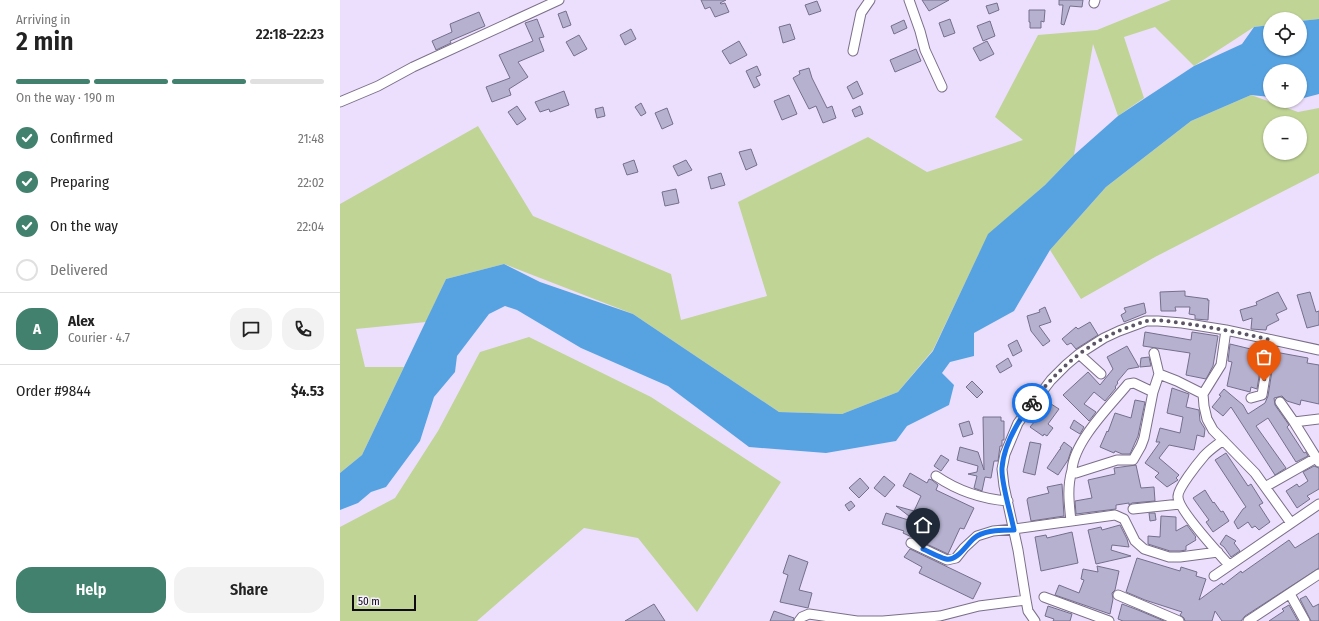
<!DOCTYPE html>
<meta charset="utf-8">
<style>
:root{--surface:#fff;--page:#f2f2f2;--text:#222;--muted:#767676;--line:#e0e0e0;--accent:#41816e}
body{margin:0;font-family:"Fira Sans Condensed",sans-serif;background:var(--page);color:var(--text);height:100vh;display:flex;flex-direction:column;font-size:15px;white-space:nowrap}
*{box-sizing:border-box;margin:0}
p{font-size:13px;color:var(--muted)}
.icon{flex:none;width:22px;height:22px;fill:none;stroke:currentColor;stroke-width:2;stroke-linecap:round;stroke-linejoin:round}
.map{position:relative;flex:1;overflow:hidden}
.sheet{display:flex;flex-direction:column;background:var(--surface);width:340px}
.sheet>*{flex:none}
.buttons{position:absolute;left:923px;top:12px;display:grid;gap:8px}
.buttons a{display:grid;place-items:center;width:44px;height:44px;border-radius:50%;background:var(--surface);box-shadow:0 1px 3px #0004;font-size:20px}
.scale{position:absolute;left:12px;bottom:10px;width:64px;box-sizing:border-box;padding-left:4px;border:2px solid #0f0a14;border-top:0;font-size:11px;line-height:14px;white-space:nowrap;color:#0f0a14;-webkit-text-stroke:3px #f5f0fc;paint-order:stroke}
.pin{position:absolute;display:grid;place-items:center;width:34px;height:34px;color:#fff;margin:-41px -17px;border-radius:50% 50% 50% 0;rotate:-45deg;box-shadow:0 0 4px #0007}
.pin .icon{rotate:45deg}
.courier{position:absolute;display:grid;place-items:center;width:40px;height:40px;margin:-20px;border:3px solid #1a73e8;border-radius:50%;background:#fff;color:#222;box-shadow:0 1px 5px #0007}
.overview em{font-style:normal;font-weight:600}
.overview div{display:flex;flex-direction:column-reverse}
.overview{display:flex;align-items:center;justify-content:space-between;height:68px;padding:0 16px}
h1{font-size:26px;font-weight:600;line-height:30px}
.bar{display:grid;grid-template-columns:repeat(4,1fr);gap:6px 4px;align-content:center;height:48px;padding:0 16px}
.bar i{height:5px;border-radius:3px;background:var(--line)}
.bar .on{background:var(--accent)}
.bar p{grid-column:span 4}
.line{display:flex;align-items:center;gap:10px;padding:0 16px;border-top:1px solid var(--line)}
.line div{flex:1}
.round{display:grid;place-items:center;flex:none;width:42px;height:42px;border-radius:16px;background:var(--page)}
ol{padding:0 16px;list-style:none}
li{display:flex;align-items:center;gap:12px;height:44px}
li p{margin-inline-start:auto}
li .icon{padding:4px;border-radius:50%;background:var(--accent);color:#fff;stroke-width:4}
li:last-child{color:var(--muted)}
li i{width:22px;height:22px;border:2px solid var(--line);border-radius:50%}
.button{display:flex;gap:8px;margin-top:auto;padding:8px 16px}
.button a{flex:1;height:46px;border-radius:16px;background:var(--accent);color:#fff;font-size:16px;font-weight:600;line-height:46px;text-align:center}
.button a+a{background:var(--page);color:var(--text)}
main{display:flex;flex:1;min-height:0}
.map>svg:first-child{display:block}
.green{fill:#c0d496;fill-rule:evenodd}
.water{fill:#57a3e2}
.building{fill:#b5b1cf;stroke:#74708c}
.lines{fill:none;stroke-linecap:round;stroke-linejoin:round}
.minor-casing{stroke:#7b6f89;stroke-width:11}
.minor{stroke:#fff;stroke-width:9}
.done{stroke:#5c5566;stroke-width:4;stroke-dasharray:0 7.2}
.route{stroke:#1a73e8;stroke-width:5}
</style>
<main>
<section class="sheet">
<div class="overview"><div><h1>2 min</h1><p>Arriving in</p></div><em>22:18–22:23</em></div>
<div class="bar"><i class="on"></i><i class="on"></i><i class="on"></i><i></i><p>On the way · 190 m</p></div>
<ol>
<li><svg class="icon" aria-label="check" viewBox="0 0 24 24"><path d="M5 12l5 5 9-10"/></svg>Confirmed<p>21:48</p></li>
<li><svg class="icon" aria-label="check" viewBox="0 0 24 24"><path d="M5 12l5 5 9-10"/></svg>Preparing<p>22:02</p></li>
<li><svg class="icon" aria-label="check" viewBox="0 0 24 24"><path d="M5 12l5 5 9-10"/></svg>On the way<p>22:04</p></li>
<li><i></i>Delivered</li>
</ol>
<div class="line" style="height:72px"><b class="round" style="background:var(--accent);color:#fff">A</b><div><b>Alex</b><p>Courier · 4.7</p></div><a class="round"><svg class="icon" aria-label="chat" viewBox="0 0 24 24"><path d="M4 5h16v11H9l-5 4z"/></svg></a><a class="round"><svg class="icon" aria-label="phone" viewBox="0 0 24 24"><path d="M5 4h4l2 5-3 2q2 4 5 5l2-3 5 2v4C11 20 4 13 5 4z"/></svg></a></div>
<div class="line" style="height:52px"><div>Order #9844</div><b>$4.53</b></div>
<div class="button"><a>Help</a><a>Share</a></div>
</section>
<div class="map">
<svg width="979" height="621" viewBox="0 0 979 621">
<rect width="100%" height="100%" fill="#ecdffd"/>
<path class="green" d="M831 0H979V19L960 21V19H930V25L914 27 854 66 815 27 784 37 804 98 778 116 753 44 734 155 705 185 648 235 593 350 558 392 502 414 439 412 293 314 164 264 106 279 86 322 16 329 25 367H64L22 455 0 473V204L138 126 193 216 331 274 341 320 427 296 398 202 528 137 587 172 683 140 655 117 698 35 757 30Z
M911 95 958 112 979 108V173L815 257 741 299 710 250 766 187 851 121ZM930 123H960V153H930Z
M189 337 311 397 441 482 357 612 298 538 244 528 137 621H0V527L55 498 98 431 140 352Z"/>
<path class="water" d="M979 19V94L960 99V71H930V97L911 95 851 121 766 187 710 250 674 311 634 333V356L610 362 602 373 614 385 609 405 567 426 556 441 486 453 409 447 328 386 241 348 177 310 165 306 149 314 117 356 115 372 94 397 80 441 46 487 31 492 18 503 0 510V473L22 455 106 279 164 264 200 282 293 314 439 412 502 414 558 392 593 351 648 234 705 185 734 155 778 116 854 66 902 44 914 27 930 25V49H960V21Z"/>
<path class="building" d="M361 0H386L380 3 381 4 385 3 389 12 375 17 370 7 365 9Z
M582 0H609L589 11Z
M719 0H743L742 7 730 6 724 25 721 24 723 5H719Z
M477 1 481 11 469 15 465 5Z
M657 3 659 10 649 14 646 6Z
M689 10H705L704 22 701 21V28H690V22H689Z
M226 11 231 25 223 28 218 14Z
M139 12 145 26 110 41 111 43 96 50 92 41 112 32 110 24Z
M197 19 204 37 199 38 204 51 178 62 188 77 169 89 171 95 152 102 146 87 170 78 159 55 193 41 185 23Z
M610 19 615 33 604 37 599 23Z
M564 20 567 28 554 34 551 26Z
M650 21 655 36 643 41 637 26Z
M450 24 455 39 443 43 439 27Z
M291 29 296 39 285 45 280 35Z
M239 35 247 49 234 56 226 42Z
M399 41 407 55 390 64 382 51Z
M647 41 654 54 640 61 633 48Z
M576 49 581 61 555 72 550 60Z
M417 66 421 75 416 77 420 85 414 88 406 71Z
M469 68 472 78 487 108 492 106 496 118 483 123 476 106 469 109 453 78 460 74 459 71Z
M517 81 523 94 513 99 507 87Z
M224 91 229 105 210 112 209 109 200 112 195 102Z
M449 95 457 114 442 120 434 101Z
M301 103 306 113 301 116 295 107Z
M177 106 186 119 177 125 168 112Z
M520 106 523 114 515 117 512 110Z
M263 107 265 116 257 118 255 109Z
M327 108 333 124 322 129 315 113Z
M411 149 417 165 406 170 399 152Z
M294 160 298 172 287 175 283 164Z
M346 160 352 170 338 176 333 166Z
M381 173 385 185 371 189 368 177Z
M336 189 339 203 325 206 322 192Z
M845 291V296L868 299 867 300H869L868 320 855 319V315L849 314 850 307H835L836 311H821L820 292Z
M938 292 947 309 936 314 939 320 927 326 926 330 911 329 912 318 903 321 900 310 917 305 916 302Z
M970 292 976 312 979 311V325L967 328 957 295Z
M804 303 806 313 784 322 781 315 786 312 784 308Z
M705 307 711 322 699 326 710 341 703 346 691 331 687 316 700 312 699 310Z
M750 322 758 335 736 349 731 343 727 345 722 339 736 327 738 329Z
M805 332 851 340 852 332 878 336 873 366 866 379 846 375 850 353 803 346Z
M677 340 682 351 673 356 668 345Z
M890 344 923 352 917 389 911 387 910 392 887 386 892 362 888 361Z
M787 346 799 367 788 369 777 382 778 383 775 387 776 388 765 401 754 392 744 404 756 412 749 421 723 395 748 372 760 385 773 369 767 357Z
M935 352 968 358 967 363 979 365V404L961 400 960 405 947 401 942 396 934 398 935 405 949 425 947 427 964 453 966 452 968 456 956 462 928 418 916 426 946 468 935 475 891 407 883 416 872 407 881 396 879 395 884 389 903 405 908 414 925 403 928 396Z
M809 357 811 366 800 367 801 358Z
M668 358 672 366 660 373 656 366Z
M632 381 643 392 637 398 626 387Z
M832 388 849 394 846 407 859 410 860 421 865 429 864 437 857 435 854 450 829 445 819 458 839 475 836 478 838 480 827 487 815 477 819 473 805 463 820 442H816L820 428 840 433 843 417 827 413Z
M795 400 805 402 798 436 790 454H782L775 451 774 453 760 447 767 431 768 432 775 413 791 418Z
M708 402 719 409 708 424 713 428 707 436 704 434 703 436 690 427 695 421 693 419 697 413 699 415Z
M643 417H661V421H664V440H662V446H660L658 461H654L651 478 645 477 642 491 634 488 637 476 628 474 637 472 638 466 617 460 620 447 638 452 644 470Z
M734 420 744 427 740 434 730 428Z
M629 421 633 434 623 437 619 424Z
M690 442 701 444 695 475 683 472Z
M724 442 732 448 728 460 718 475 707 468 720 449H721L720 448Z
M886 453 908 486 911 484 923 503 919 505 930 522 919 530 915 526 912 528 908 522 898 529 894 522 903 509 906 507 875 460Z
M601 455 609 460 601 471 594 466Z
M796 465 801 488 814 487 815 501 792 503 789 505V503L776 505V509L736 514 735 501 752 498 748 480 775 474 774 468Z
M974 466 979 468V489L967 496 970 499 957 508 946 491 957 484 959 487 968 481 963 472Z
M570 473 587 483 589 479 592 480 598 485 596 490 634 508 624 529 620 528 608 554 563 533 564 531 542 524 546 513 578 523 556 506 574 511 581 496 563 486Z
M544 476 555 485 545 497 534 488Z
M520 478 529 488 519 498 509 488Z
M722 484 724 516 691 521 687 500 688 498 709 493 707 487Z
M865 490 873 503 874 502 881 512 883 511 889 521 873 532 866 522 869 520 853 498Z
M511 501 515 506 509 511 505 505Z
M809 513H815L816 520 810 521Z
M821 516 836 517V531L847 525 856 537 855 538 856 540 846 546V550L840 551H830L808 544V536L820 537Z
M780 525 787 539 789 547 772 545 771 550 791 556 756 564 748 530 761 527 762 530Z
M732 532 738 563 701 571 695 537 706 535 707 538Z
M979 533V568L905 616 901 621H882L875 611 872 621H845L844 618 840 615 842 612 805 600 786 592 797 558 840 571 841 567 857 572 856 576 866 579 859 600 882 583 883 585 901 571 902 573 949 540 955 548Z
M886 535 896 541 894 543 900 551 891 557 884 547 880 544Z
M570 549 641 583 633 599 579 573 582 567 564 557Z
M449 555 468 562 459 590 472 593 468 608 440 602 448 575 443 573Z
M757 566 779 571 775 590 772 593 773 599 770 614 715 595 719 585 739 593 744 580 741 579 743 569 758 572Z
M966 596 973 607 979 604V621H971L960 599Z
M314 604 325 621H285Z
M782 604 798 610 824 621H783L778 619Z
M949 605 958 621H929L944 611 942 609Z
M708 606 732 614 730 621H713L714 619 705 616Z
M434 611 454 618 453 621H430Z"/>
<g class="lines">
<defs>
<path id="minor" d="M569 0 580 31 585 50 602 87
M754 3 755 0
M513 51 521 13 530 0
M0 102 38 86 73 67 219 0
M814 353 819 374 837 381 863 394 881 365 886 330
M739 354 761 374
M794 383 813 392 804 438 801 446 793 460H777L736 473 732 470C734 441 770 406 788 384Z
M813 392 819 374
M863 394 864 406 867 419 873 430 915 473 951 523
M911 398 922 395 931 340
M940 402 954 422
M979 419 954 422 979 462
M883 440C877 445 869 450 864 456 858 463 837 489 838 497 838 509 879 554 889 565
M596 476C618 491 642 499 668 501
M925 487 976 458
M793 509 840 504
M731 521C729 503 727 487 732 470
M571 543 607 560 616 558 624 548 637 536 653 531 674 529 775 515 784 519 795 541 804 549 829 557H840L878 552
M874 576 979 504
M950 594 965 621
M778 595 839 621
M704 597 769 621
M459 621 462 617 469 614 517 621H543L600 616 639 606 686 600
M695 621 688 611 686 600 678 550 664 486 662 469 665 454 678 423 711 380 726 365 739 354 764 338 779 331 806 321H818L842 323 886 330 979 350
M908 621 979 574"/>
</defs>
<use href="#minor" class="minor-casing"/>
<use href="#minor" class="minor"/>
</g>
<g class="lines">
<path class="done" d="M692 403C717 369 749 341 789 327 795 325 801 322 807 321 822 319 840 323 855 325 881 329 906 334 931 340L924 381"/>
<path class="route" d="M583 549C590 552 598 557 606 559 618 562 628 541 637 536 648 530 662 530 674 530 671 514 661 483 662 468 664 444 678 421 692 403"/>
</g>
</svg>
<div class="buttons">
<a><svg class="icon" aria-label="locate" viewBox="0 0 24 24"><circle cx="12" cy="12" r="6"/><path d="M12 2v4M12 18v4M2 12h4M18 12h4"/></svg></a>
<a>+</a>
<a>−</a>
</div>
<div class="scale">50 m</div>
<div class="pin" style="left:924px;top:381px;background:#ea580c"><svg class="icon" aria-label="bag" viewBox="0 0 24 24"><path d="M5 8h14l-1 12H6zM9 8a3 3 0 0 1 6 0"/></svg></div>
<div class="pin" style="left:583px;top:549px;background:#1f2937"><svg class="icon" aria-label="home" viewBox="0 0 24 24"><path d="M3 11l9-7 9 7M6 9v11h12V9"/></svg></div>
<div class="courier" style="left:692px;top:403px"><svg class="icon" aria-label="bike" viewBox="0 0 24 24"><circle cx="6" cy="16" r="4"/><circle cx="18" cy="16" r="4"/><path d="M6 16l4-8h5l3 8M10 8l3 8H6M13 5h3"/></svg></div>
</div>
</main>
